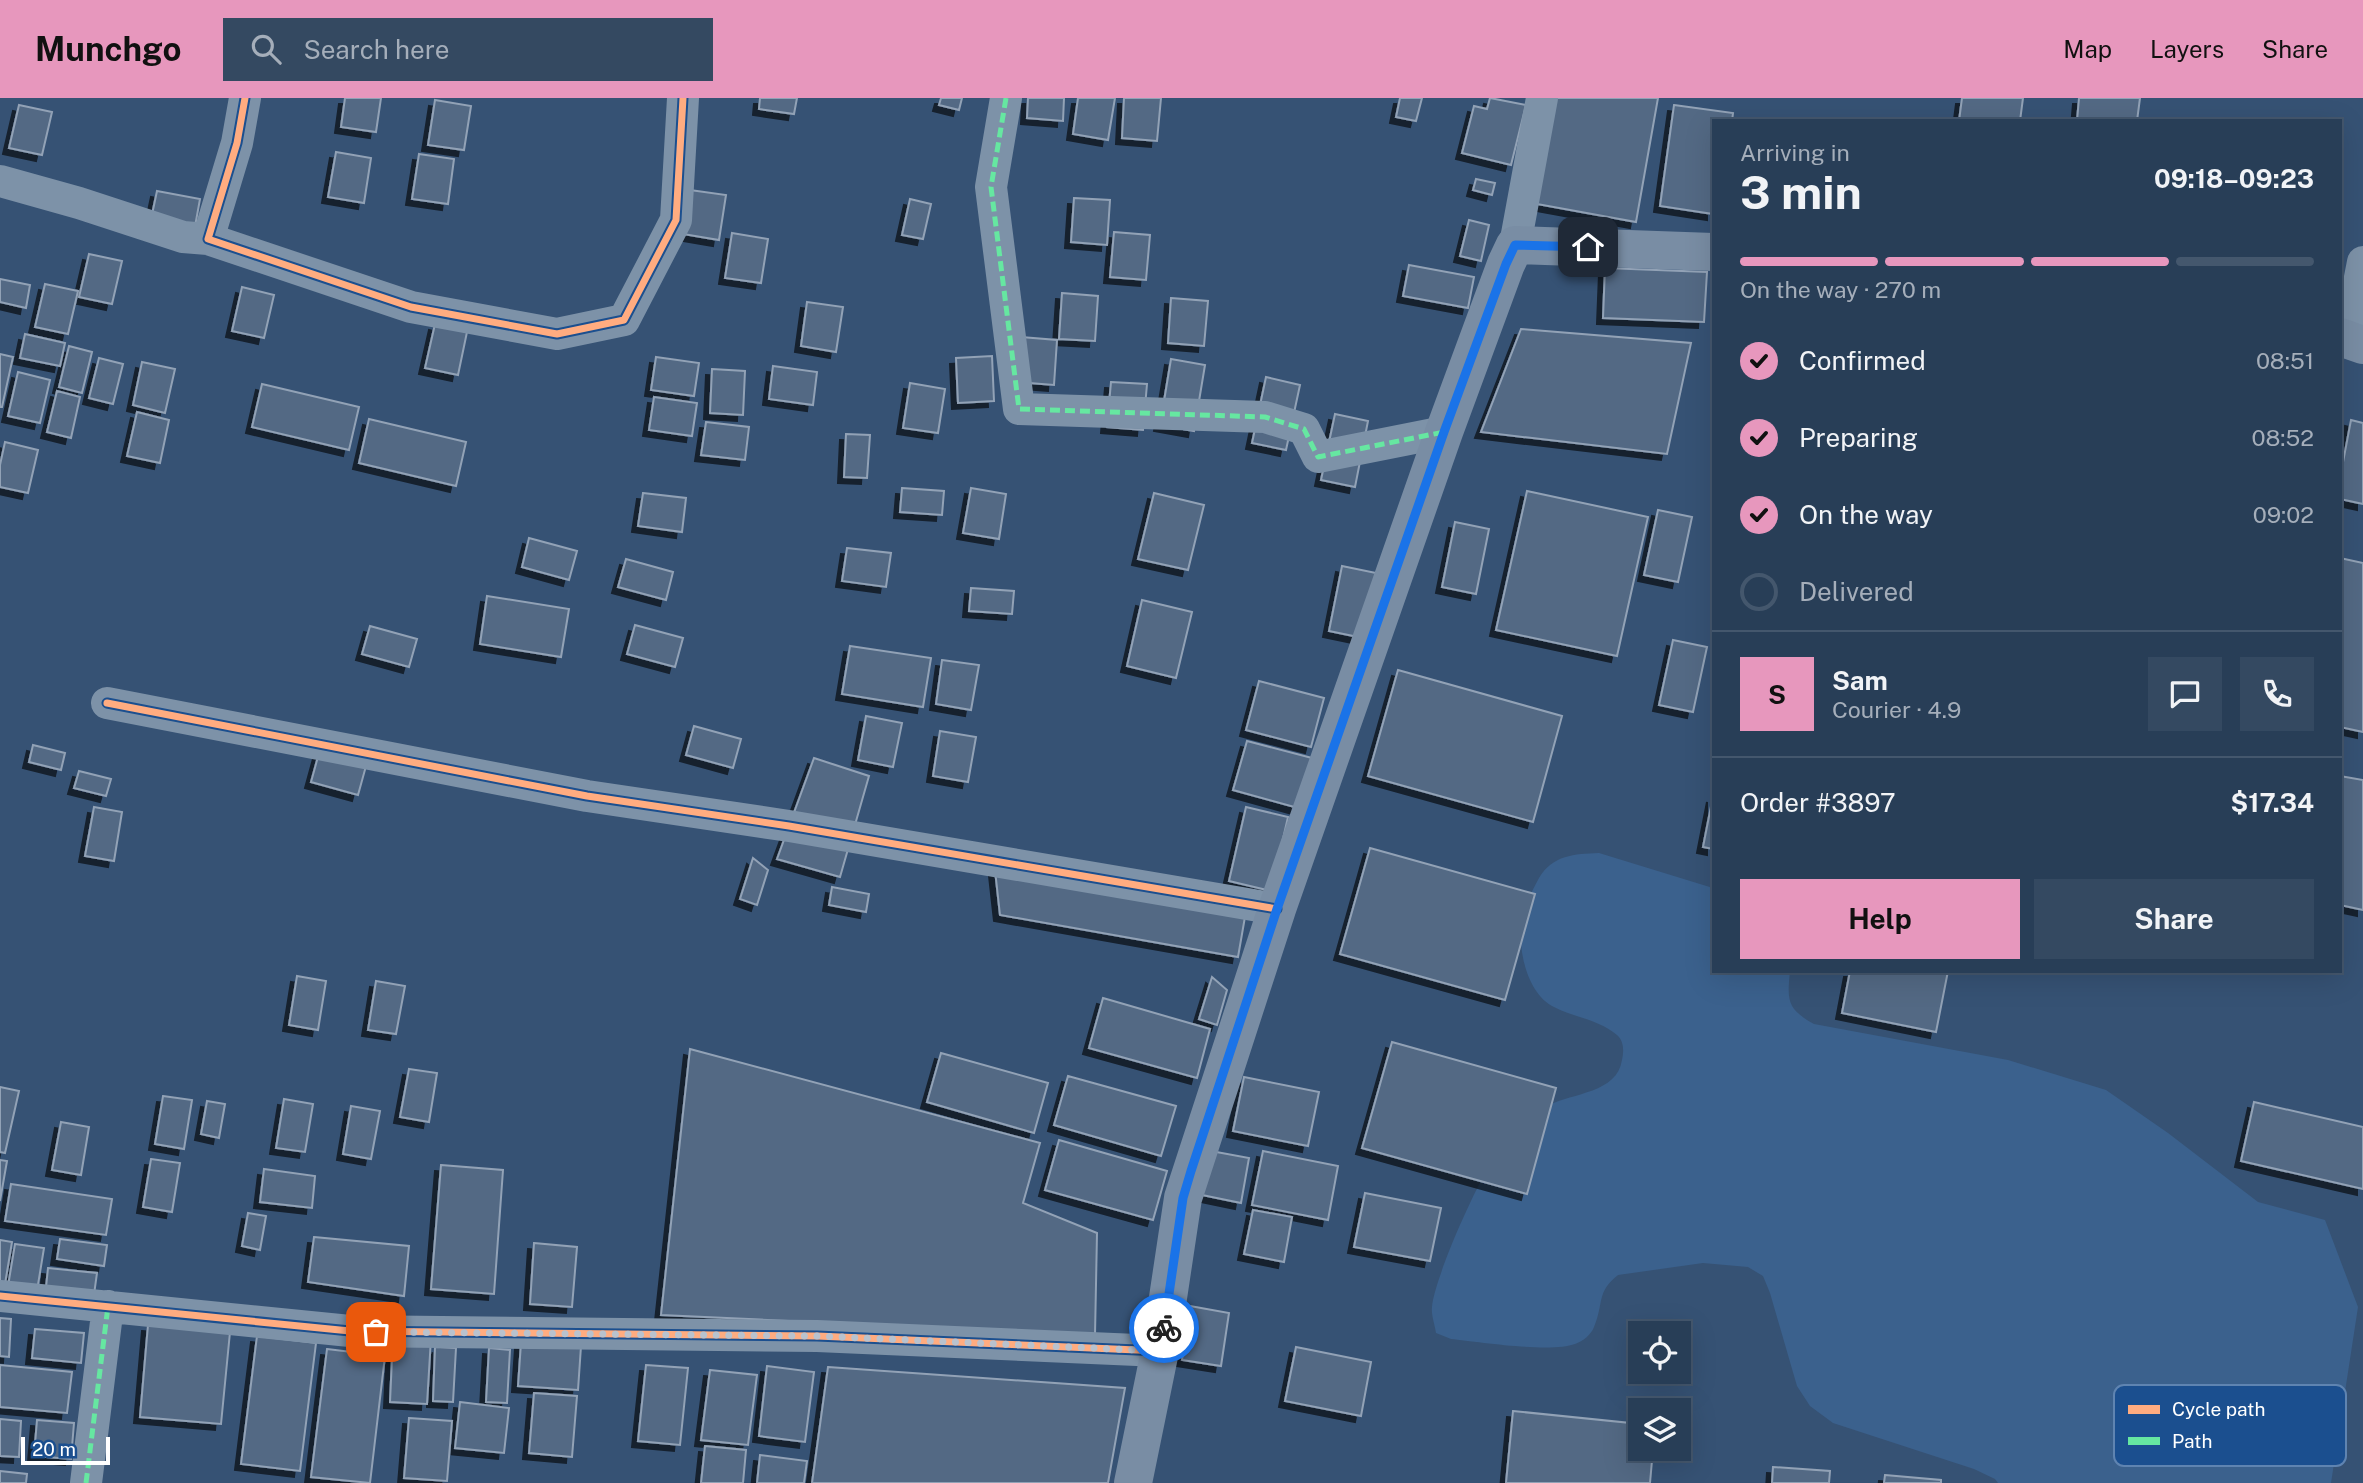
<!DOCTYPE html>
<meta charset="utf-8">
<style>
:root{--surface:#283e57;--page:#344961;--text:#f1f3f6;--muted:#a5aeba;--line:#44576d;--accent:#e797bd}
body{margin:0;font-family:"Public Sans",sans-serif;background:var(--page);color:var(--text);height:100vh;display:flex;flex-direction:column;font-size:26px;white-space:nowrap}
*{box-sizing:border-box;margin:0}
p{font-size:23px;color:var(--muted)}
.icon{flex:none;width:38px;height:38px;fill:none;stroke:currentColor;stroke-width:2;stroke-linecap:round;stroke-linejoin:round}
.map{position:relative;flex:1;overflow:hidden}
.sheet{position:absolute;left:1712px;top:21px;width:630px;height:854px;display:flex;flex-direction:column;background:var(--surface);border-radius:0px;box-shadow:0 7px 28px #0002,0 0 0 2px var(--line)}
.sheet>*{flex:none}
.tools{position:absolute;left:1628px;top:1223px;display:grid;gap:14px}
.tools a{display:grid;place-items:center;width:63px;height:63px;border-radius:0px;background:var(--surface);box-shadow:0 7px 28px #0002,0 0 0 2px var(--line);font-size:35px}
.scale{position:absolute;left:21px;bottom:18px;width:89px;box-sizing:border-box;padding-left:7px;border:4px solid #fff;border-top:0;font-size:19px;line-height:24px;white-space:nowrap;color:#fff;-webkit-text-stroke:5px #1b4f8f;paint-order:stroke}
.pin{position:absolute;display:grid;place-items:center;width:60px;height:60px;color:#fff;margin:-30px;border-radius:14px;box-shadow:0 4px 10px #0006}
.courier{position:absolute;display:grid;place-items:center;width:70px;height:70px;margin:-35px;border:5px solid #1a73e8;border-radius:50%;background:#fff;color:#222;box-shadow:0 2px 9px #0007}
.headline em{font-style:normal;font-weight:700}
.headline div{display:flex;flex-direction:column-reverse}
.headline{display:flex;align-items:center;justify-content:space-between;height:119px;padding:0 28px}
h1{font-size:46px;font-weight:700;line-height:52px}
.bar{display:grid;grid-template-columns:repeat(4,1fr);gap:10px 7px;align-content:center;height:84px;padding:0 28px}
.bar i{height:9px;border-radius:5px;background:var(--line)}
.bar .selected{background:var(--accent)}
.bar p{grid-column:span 4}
.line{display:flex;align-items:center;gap:18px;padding:0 28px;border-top:2px solid var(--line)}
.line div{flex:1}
.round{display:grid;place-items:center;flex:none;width:74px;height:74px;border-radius:0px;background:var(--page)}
ol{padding:0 28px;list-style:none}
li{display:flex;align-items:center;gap:21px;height:77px}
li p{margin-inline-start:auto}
li .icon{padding:7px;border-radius:50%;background:var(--accent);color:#111;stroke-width:4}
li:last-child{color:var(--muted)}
li i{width:38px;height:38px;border:4px solid var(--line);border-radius:50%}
.action{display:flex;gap:14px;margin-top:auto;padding:14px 28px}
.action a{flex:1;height:80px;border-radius:0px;background:var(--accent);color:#111;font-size:28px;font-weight:700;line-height:80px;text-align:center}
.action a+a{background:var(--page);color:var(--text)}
header{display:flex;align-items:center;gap:42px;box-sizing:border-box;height:98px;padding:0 35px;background:var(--accent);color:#111}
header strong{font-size:33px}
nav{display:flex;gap:38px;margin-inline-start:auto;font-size:24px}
.search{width:490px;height:63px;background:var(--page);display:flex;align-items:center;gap:18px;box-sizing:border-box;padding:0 24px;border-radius:0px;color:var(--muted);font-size:26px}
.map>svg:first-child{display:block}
.water{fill:#3b618d}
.building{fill:#526984;stroke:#92a2b6;stroke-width:2;filter:url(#shadow)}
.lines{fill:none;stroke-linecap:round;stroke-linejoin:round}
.minor{stroke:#7d92a8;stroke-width:32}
.secondary{stroke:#798da4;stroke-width:38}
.quiet{stroke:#66e7a1;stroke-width:5;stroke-dasharray:10 5;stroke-linecap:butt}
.cycleway-casing{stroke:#1b4f8f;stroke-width:11}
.cycleway{stroke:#ffac80;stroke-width:7}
.done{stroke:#b9c2ce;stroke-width:7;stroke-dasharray:0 12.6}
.route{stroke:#1a73e8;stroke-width:9}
.key{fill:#1b4f8f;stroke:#5f84b1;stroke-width:2}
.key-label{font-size:19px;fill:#fff}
</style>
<header>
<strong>Munchgo</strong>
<div class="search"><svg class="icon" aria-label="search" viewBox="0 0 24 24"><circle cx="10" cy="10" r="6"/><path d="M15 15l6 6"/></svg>Search here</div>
<nav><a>Map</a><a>Layers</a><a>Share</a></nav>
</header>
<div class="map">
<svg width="2363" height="1385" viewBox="0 0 2363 1385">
<defs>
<filter id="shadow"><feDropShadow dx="-6" dy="6" stdDeviation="0" flood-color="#0009"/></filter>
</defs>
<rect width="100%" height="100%" fill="#365274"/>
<path class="water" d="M1599 755 1713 790V873H1790C1787 903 1787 911 1814 926L2008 962 2106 992 2168 1035 2258 1104 2325 1122 2358 1209 2331 1385H1998L1995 1381 1974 1371 1833 1325 1810 1308 1797 1288 1770 1195 1763 1178 1748 1169 1703 1165 1618 1177C1596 1194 1604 1206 1594 1229 1591 1237 1583 1243 1575 1246 1551 1255 1479 1244 1451 1241L1436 1235C1435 1227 1431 1217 1432 1209 1434 1179 1489 1055 1511 1036 1522 1026 1537 1014 1549 1007 1573 995 1617 995 1622 962 1624 953 1624 943 1617 937 1600 922 1573 919 1554 909 1525 895 1515 843 1524 814 1527 803 1533 791 1539 780 1553 757 1574 756 1599 755Z"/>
<path class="building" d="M345 0H381L376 34 341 29Z
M760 0H797L794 16 759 11Z
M941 0H962L959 12 939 7Z
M1028 0H1064L1063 23 1027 20Z
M1078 0H1115L1108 42 1073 36Z
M1124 0H1161L1157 43 1122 40Z
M1400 0H1422L1416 23 1396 19Z
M1490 0 1526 7 1511 67 1462 55 1474 8 1487 11Z
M1555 0H1658L1636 124 1537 106Z
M1962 0H2023L2020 23H1959Z
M2079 0H2140L2137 23H2077Z
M435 2 471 8 464 52 428 47Z
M19 7 52 14 42 57 9 50Z
M1674 7 1733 15 1732 23H1713V116L1660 108Z
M336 54 371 60 364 105 328 99Z
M419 56 454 61 448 106 412 101Z
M1476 81 1495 85 1492 97 1473 92Z
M690 92 726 97 719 142 683 136Z
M157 93 200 101 194 134 150 126Z
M1074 100 1110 102 1107 147 1071 144Z
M910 101 931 106 923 141 902 137Z
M1469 122 1489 127 1481 163 1460 158Z
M1114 134 1150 137 1146 182 1110 179Z
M732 135 768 141 761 185 725 180Z
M89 156 122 163 112 206 79 199Z
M1409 167 1474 179 1468 210 1403 198Z
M1605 170 1707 174 1704 224 1603 220Z
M0 181 30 187 26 210 0 204Z
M45 186 78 193 68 236 35 229Z
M242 189 274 197 264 240 232 233Z
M1062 195 1098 198 1095 243 1059 241Z
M1171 200 1208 203 1204 248 1168 245Z
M807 204 843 209 836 254 801 248Z
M435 226 467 234 458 277 425 270Z
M1521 231 1691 245 1667 356 1481 334Z
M25 236 65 245 60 268 20 260Z
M1021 239 1057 242 1054 287 1017 284Z
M69 248 92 254 82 295 59 289Z
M0 256 13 259 2 309H0Z
M992 258 994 303 958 305 956 260Z
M656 259 699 265 694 298 651 292Z
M99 260 123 266 113 306 89 300Z
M1171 261 1205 267 1194 333 1160 327Z
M142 264 175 271 165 315 133 307Z
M773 268 817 274 813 307 769 301Z
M712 271 745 273 743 317 710 315Z
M18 274 50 282 40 325 8 318Z
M1266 279 1300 287 1286 352 1252 345Z
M1111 284 1147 286 1143 332 1107 329Z
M910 285 945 291 938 335 903 330Z
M262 286 359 309 349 352 252 329Z
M57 293 80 299 71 340 47 334Z
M654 299 697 305 692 338 649 332Z
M137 314 169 322 160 365 127 358Z
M1335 316 1368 323 1355 389 1321 382Z
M369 321 466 344 456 388 359 365Z
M2351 322 2363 325V406L2340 401V380Z
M706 324 749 329 745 362 701 357Z
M846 336 870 337 867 380 844 379Z
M5 344 38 352 28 395 0 389V367Z
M902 390 944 393 942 417 900 414Z
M971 390 1006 396 999 441 963 435Z
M1527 393 1648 419 1617 558 1496 532Z
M643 395 686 400 682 434 638 428Z
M1154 395 1204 407 1188 472 1138 461Z
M1658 412 1692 419 1678 484 1644 477Z
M1455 424 1489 431 1476 496 1442 489Z
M529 440 577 453 569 482 522 469Z
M847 450 891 455 886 489 842 483Z
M2340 460 2363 465V634L2340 629Z
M626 461 673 474 666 502 618 489Z
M1342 468 1376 475 1363 540 1329 533Z
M971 490 1014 493 1012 516 969 513Z
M487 498 569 511 561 559 480 546Z
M1142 502 1192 514 1176 580 1127 568Z
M635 527 683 540 675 569 627 556Z
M370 528 417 541 409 569 362 556Z
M1673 542 1707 549 1693 614 1659 607Z
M850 548 931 560 923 609 842 596Z
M942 562 979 567 971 612 936 606Z
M1398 572 1562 618 1533 724 1368 678Z
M1259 583 1324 600 1311 649 1246 632Z
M866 618 902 625 893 669 858 662Z
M694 628 741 641 733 670 686 657Z
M940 633 976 639 968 684 933 678Z
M1247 643 1312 660 1298 710 1233 692Z
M33 647 65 655 61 672 29 664Z
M319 655 366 668 358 697 311 684Z
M814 660 869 678 840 779 777 761Z
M79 673 111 681 106 698 74 690Z
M2340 678 2363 682V812L2340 807Z
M1713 698V751L1703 749Z
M94 709 122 714 114 763 85 758Z
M1246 709 1288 719 1271 793 1229 783Z
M1370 750 1535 796 1505 902 1340 856Z
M753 760 768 772 757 807 740 801Z
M995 772 1246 813 1238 859 1000 817Z
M832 789 869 796 866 814 829 807Z
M1850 873H1948L1936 934 1842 915Z
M297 878 326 883 318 932 289 927Z
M1212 879 1227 892 1217 927 1199 921Z
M376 883 405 888 396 936 368 932Z
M1103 900 1210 931 1197 980 1089 950Z
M1392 944 1556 990 1527 1096 1362 1050Z
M690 951 1040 1045 1023 1105 1097 1135 1095 1237 661 1217Z
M941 955 1048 985 1034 1035 927 1004Z
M409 971 437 975 429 1024 400 1019Z
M1068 978 1176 1008 1161 1058 1054 1027Z
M1244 979 1319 994 1308 1048 1233 1033Z
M0 989 19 993 5 1055 0 1054Z
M163 998 192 1002 184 1051 155 1046Z
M284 1001 313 1006 305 1054 276 1050Z
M207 1003 225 1006 219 1040 201 1036Z
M2254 1004 2363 1029V1091L2241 1063Z
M351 1008 380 1013 371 1061 343 1056Z
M61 1024 89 1029 81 1077 52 1072Z
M1059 1042 1167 1073 1153 1122 1045 1092Z
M1211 1053 1249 1060 1241 1105 1202 1097Z
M1263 1053 1338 1068 1328 1122 1252 1107Z
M151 1061 180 1065 172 1114 143 1109Z
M0 1062 7 1063 0 1103Z
M441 1067 503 1072 494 1196 431 1191Z
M264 1071 315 1078 312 1110 260 1104Z
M11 1086 112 1101 106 1137 5 1123Z
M1365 1095 1441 1110 1430 1163 1354 1149Z
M1253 1112 1292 1119 1284 1164 1244 1156Z
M248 1115 266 1118 260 1152 242 1148Z
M314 1139 409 1148 404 1198 308 1184Z
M60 1141 107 1147 104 1168 57 1161Z
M0 1142 12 1144 4 1192 0 1191Z
M534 1145 577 1149 572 1209 530 1206Z
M15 1146 44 1150 36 1199 7 1194Z
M48 1170 97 1175 93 1204 45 1199Z
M1190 1208 1229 1215 1221 1268 1182 1262Z
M0 1220 11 1221 9 1259 0 1258Z
M148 1227 230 1234 221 1326 140 1319Z
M35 1231 84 1235 81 1265 32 1260Z
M257 1238 316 1245 300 1373 241 1366Z
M393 1238 431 1240 427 1306 390 1304Z
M521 1245 581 1248 578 1292 518 1288Z
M435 1249 456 1250 453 1304 433 1303Z
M1296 1249 1371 1264 1361 1318 1285 1303Z
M489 1250 510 1252 507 1305 486 1304Z
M327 1251 385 1258 370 1385 311 1379Z
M0 1267 72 1274 67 1315 0 1309Z
M646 1267 688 1270 680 1347 638 1343Z
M767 1268 814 1274 805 1344 759 1338Z
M828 1269 1125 1290 1108 1385H812Z
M710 1272 757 1277 748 1347 701 1342Z
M534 1295 577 1298 572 1359 529 1355Z
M460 1304 509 1310 504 1355 455 1350Z
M1513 1313 1640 1326V1351H1653L1650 1385H1506Z
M409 1320 452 1323 447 1383 404 1380Z
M0 1321 21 1323 19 1359 0 1358Z
M37 1322 74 1325 71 1361 34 1358Z
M705 1348 746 1352 743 1385H701Z
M760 1357 807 1363 804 1385H757Z
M1773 1369 1830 1373 1829 1385H1772Z
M0 1373 27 1376 26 1385H0Z
M1885 1377 1941 1382V1385H1884Z"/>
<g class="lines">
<path class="minor" d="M245 0 237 45 208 141 411 209 557 236 624 222 676 122 683 0
M1006 0 991 89 1019 311 1265 319 1304 331 1318 359 1444 334
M0 83 79 105 183 139 208 141
M1515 147 1542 0
M2348 242 2363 164
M107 605 587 698 789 728 1277 811
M0 1198 350 1233 817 1238 1160 1253
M86 1385 108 1208"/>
<path class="secondary" d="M2340 239 2363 247
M1133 1385 1160 1253 1183 1100 1277 811 1444 334 1506 166 1515 147 1713 154"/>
<path class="quiet" d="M1006 0 991 89 1019 311 1265 319 1304 331 1318 359 1444 334
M86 1385 108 1208"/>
<defs>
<path id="cycleway" d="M245 0 237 45 208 141 411 209 557 236 624 222 676 122 683 0
M107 605 587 698 789 728 1277 811
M0 1198 350 1233 817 1238 1160 1253"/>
</defs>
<use href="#cycleway" class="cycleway-casing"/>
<use href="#cycleway" class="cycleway"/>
</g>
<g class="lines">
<path class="done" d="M376 1234 817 1238 1160 1253 1164 1230"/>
<path class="route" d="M1164 1230 1183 1100 1191 1073 1277 811 1444 334 1506 166 1515 147 1588 149"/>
</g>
<rect x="2114" y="1287" width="232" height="81" rx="10" class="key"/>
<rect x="2128" y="1307" width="32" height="9" fill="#ffac80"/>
<rect x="2128" y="1339" width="32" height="8" fill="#66e7a1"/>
<g class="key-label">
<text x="2172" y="1318">Cycle path</text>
<text x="2172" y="1350">Path</text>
</g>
</svg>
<div class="tools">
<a><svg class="icon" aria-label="locate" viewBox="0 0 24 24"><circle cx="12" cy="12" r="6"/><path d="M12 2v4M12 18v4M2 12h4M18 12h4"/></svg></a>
<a><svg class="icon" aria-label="layers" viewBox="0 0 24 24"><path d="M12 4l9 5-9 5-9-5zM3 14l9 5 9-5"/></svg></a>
</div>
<div class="scale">20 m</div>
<div class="pin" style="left:376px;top:1234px;background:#ea580c"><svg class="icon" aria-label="bag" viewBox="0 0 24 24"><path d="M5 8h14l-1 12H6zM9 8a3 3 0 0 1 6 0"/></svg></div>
<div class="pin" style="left:1588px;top:149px;background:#1f2937"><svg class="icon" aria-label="home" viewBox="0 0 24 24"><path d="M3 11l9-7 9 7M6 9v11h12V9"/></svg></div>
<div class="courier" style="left:1164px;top:1230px"><svg class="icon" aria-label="bike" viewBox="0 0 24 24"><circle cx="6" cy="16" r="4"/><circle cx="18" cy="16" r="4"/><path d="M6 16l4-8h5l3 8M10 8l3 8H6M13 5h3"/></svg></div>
<section class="sheet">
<div class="headline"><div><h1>3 min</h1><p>Arriving in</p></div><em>09:18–09:23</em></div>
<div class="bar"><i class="selected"></i><i class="selected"></i><i class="selected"></i><i></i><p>On the way · 270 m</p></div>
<ol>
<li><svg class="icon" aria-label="check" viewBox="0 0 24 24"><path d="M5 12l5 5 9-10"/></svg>Confirmed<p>08:51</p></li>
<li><svg class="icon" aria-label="check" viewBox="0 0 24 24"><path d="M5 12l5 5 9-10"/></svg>Preparing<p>08:52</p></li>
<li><svg class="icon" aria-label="check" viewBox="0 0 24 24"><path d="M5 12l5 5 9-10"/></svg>On the way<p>09:02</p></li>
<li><i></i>Delivered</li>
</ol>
<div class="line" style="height:126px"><b class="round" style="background:var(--accent);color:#111">S</b><div><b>Sam</b><p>Courier · 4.9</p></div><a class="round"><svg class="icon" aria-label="chat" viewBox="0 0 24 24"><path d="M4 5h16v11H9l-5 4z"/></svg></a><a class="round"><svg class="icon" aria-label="phone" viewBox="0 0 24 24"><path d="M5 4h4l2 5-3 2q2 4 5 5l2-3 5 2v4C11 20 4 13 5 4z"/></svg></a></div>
<div class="line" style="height:91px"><div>Order #3897</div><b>$17.34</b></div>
<div class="action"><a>Help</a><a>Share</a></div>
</section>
</div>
